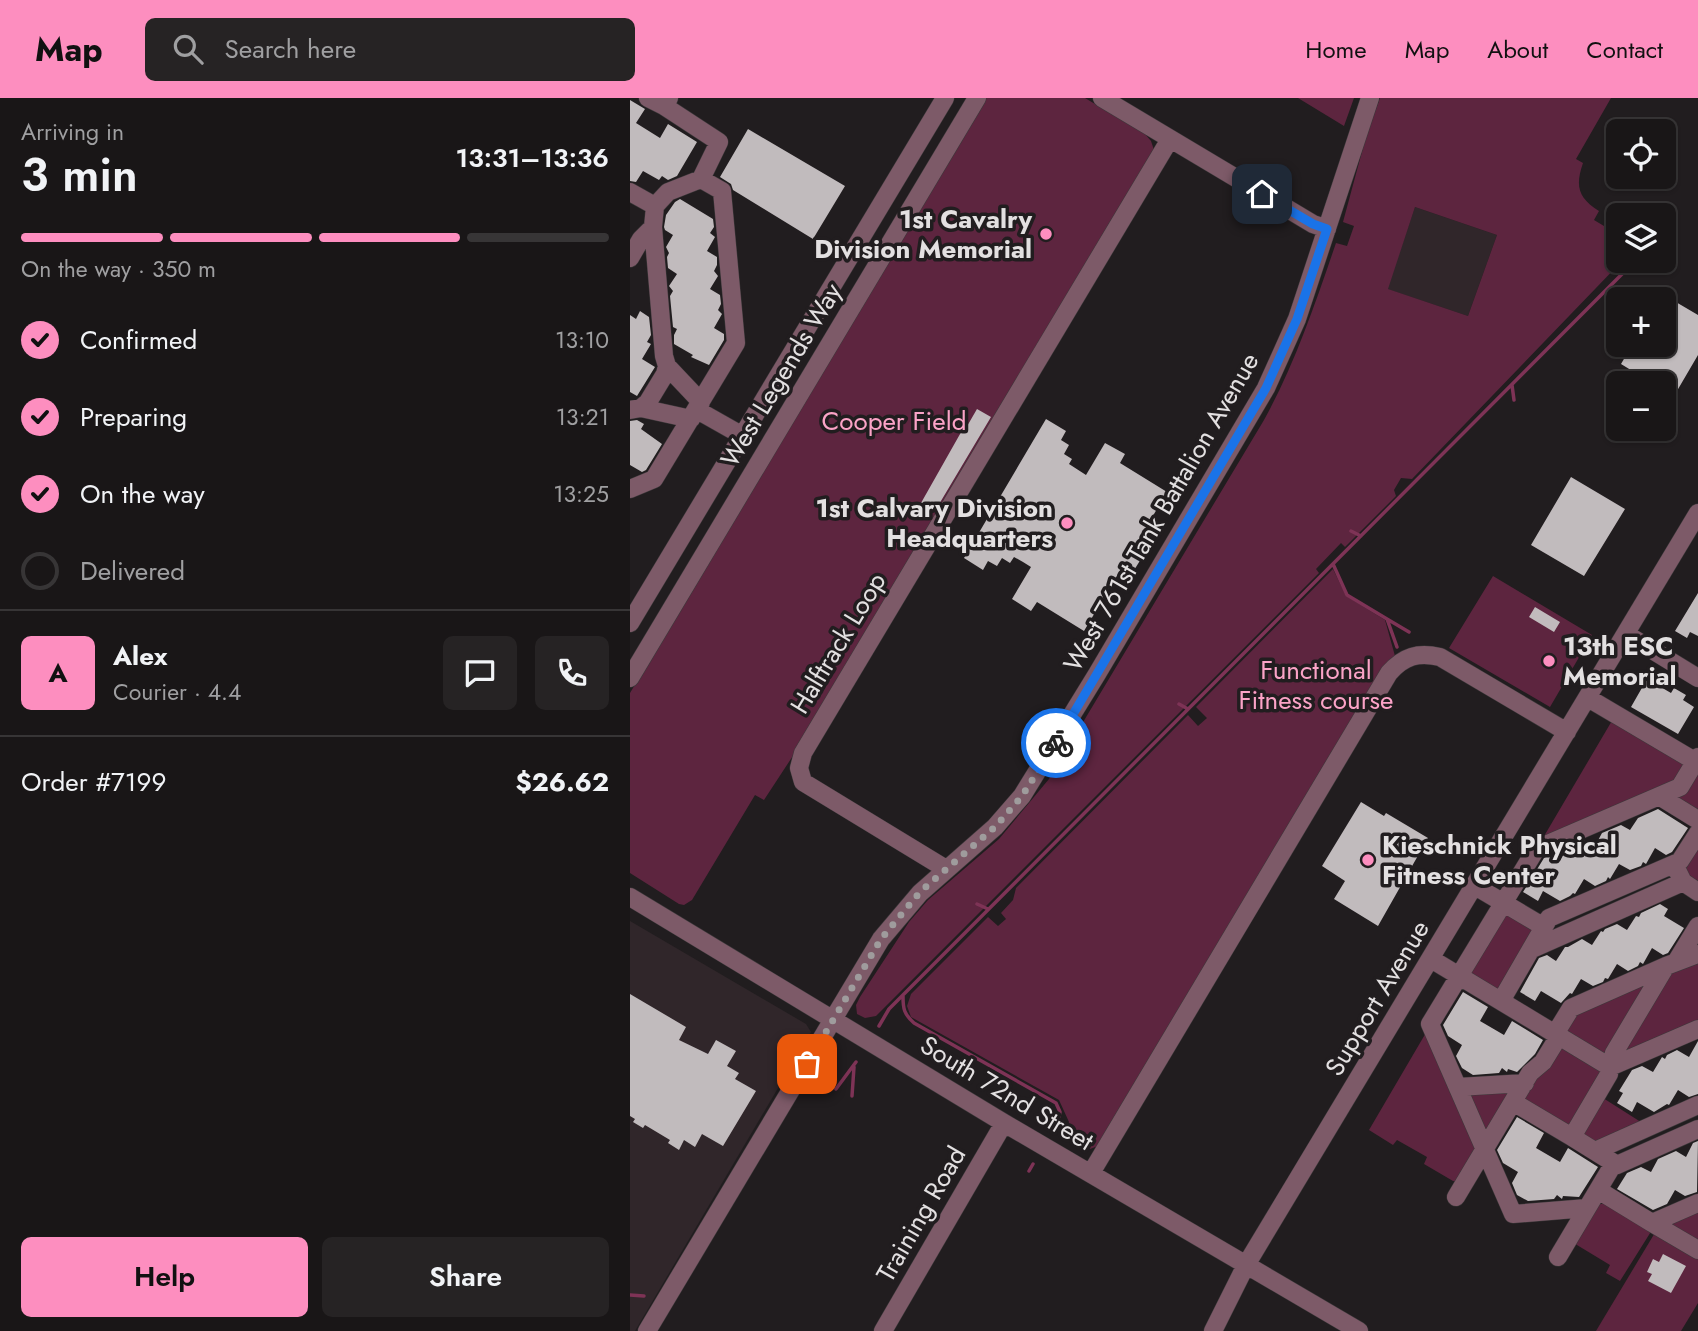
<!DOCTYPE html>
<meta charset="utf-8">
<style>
:root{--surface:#191617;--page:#262324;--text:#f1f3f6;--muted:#9f9fa1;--line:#373536;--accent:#fd8ebf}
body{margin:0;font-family:Jost,sans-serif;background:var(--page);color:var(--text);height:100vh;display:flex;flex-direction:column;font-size:26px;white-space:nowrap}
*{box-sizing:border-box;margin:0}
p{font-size:23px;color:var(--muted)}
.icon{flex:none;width:38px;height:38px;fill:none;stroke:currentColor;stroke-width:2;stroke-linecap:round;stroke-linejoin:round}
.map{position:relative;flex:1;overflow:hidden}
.sheet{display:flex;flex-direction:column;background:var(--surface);width:630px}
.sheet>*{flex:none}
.buttons{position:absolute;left:976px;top:21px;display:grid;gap:14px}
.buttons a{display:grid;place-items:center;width:70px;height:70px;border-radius:10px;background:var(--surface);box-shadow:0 2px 5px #0004,0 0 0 2px var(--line);font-size:35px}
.pin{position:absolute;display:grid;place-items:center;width:60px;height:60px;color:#fff;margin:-30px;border-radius:14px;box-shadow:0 4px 10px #0006}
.courier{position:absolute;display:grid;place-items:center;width:70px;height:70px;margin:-35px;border:5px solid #1a73e8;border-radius:50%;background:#fff;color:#222;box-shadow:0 2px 9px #0007}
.overview em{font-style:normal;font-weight:600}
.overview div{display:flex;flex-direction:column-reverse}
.overview{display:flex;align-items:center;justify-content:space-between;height:119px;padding:0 21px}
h1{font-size:46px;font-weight:600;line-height:52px}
.bar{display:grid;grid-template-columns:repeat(4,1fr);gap:10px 7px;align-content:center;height:84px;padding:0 21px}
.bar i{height:9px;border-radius:5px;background:var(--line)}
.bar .current{background:var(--accent)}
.bar p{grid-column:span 4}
.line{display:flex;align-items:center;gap:18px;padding:0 21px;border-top:2px solid var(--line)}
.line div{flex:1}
.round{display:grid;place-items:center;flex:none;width:74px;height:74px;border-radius:10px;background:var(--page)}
ol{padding:0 21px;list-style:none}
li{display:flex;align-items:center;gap:21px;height:77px}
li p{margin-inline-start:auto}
li .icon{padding:7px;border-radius:50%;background:var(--accent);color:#111;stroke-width:4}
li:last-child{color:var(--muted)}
li i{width:38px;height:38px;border:4px solid var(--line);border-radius:50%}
.primary-button{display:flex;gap:14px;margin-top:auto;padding:14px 21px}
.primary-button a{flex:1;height:80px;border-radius:10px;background:var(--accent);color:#111;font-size:28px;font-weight:600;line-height:80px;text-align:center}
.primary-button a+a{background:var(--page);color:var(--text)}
header{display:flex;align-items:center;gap:42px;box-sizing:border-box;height:98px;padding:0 35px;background:var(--accent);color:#111}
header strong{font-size:33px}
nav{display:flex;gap:38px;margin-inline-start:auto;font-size:24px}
.search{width:490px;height:63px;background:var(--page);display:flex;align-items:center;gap:18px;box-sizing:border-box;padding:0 24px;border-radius:10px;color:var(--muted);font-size:26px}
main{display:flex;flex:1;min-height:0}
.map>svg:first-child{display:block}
.built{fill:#30262a}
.green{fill:#5d253f;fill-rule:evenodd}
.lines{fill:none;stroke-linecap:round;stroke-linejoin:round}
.stream{stroke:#7e3356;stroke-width:3.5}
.building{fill:#c1bbbd}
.minor-casing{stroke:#3c383a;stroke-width:19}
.minor{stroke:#7d5a68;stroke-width:18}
.done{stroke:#9f9c9d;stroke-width:7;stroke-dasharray:0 12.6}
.route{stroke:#1a73e8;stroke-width:9}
.poi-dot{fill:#fd8ebf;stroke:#211d1f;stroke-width:2.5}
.labels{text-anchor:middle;stroke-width:7;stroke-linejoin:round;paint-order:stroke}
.poi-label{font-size:26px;font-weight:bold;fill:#e3e0e1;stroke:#211d1f;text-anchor:end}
.street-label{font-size:26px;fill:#e3e0e1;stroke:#211d1f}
.park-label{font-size:26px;fill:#fba3c7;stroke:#211d1f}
</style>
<header>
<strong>Map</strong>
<div class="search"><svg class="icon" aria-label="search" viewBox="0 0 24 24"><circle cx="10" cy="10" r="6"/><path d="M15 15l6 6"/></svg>Search here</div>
<nav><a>Home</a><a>Map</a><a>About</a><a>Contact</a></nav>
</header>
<main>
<section class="sheet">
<div class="overview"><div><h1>3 min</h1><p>Arriving in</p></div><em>13:31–13:36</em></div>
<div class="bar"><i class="current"></i><i class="current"></i><i class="current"></i><i></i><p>On the way · 350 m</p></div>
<ol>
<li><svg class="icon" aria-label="check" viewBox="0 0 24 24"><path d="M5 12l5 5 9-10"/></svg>Confirmed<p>13:10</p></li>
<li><svg class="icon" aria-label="check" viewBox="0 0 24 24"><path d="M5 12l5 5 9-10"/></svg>Preparing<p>13:21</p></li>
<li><svg class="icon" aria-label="check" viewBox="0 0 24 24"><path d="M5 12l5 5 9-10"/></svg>On the way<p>13:25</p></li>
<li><i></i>Delivered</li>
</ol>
<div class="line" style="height:126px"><b class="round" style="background:var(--accent);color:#111">A</b><div><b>Alex</b><p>Courier · 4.4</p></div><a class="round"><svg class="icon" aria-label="chat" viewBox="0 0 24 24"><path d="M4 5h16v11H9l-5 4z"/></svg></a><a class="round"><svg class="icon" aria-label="phone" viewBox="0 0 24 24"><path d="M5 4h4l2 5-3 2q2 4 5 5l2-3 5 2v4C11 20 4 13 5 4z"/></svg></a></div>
<div class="line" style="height:91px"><div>Order #7199</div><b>$26.62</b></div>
<div class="primary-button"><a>Help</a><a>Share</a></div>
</section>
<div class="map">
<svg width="1068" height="1233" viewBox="0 0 1068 1233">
<rect width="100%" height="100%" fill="#211d1f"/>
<path class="built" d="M785 109 867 137 838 218 757 191Z
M0 823 176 926 181 934 5 1233H0Z"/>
<path class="green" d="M356 0H455L515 36 521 43 524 52 172 644 134 702 125 697 62 802 54 807 49 806 0 775V595Z
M668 0H724L714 28Z
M750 0H981L946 61 953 65C945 88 948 100 969 113L964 122 989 137V163H992L782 381 771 380 764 392 766 398 715 449 711 445 686 471 689 475 246 918 235 920 227 916 226 907 230 899 279 824 298 802 369 741 419 681 634 322C665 266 685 206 706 145L717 148 724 128 713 124 737 35ZM785 109 867 137 838 218 758 191Z
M703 471 716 498 755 522 765 558 468 1048 460 1051 435 1037 439 1024 429 1002 281 919 277 908 281 896 358 819 368 828 376 821 371 815 383 802 386 790 558 617 568 628 577 620 566 609Z
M863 478 962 537 920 609 819 550Z
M983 621 1051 659 1055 674 1048 686 910 745Z
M1068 676V716L1050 706 1048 699Z
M1068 750V788L1051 768Z
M875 812 905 830 869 892 839 879 838 871Z
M1068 861V927L989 961 1039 870Z
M1018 879 1021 888 975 959 937 938 934 927 943 912Z
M797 933 849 1047 828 1084 823 1083 794 1066 797 1059 767 1042 763 1047 739 1032Z
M927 948 973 968 947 1024 932 1029 891 1004Z
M888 988 857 1040 833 993Z
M973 1000 1014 1026 965 1048 955 1042 951 1030Z
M981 1104 1022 1132 990 1183 976 1175 980 1167 942 1144 965 1107Z
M1068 1108V1148L1042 1132V1119Z
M1026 1133 1068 1155V1205L1051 1233H966Z"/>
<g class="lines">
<path class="stream" d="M882 287 884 302
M721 433 731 438
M703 466 717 497 757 521 767 549
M757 521 779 534
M549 606 558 611
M347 806 358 811
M273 898C273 911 274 916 284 925L426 1005 430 1014 427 1027
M249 928 259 911 1005 163
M206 991 226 964
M222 998 224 969
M399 1073 403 1066
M0 1197 14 1198"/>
</g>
<path class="building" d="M0 2 15 11 6 25 30 40 38 26 67 44 47 78 38 82 32 78 29 82 13 73 6 84 0 83Z
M118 31 215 88 183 141 103 92 101 86 90 79Z
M50 101 83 121 84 129 80 135 85 139 77 153 87 159V167L84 173 88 178 80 191 90 197 91 206 88 212 92 216 84 230 94 236V242L79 267 61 259 63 257 44 246V237L47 231 43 229 40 198 43 193 39 188 47 176 38 170 37 159 39 155 36 149 43 137 35 132 34 129 36 117 45 104Z
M1034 197 1068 217V257L1044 298 1034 293V285H1022L991 266 1002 247H1034Z
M10 213 19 219 21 237 17 244 21 246 12 261 25 269 7 298 0 294V217L6 221Z
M347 311 361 319 305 413 291 405 334 329 336 330Z
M416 321 436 333 431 342 439 347 434 356 442 361 439 366 456 377 475 345 495 356 490 365 537 394 501 455 511 461 501 477 491 471 454 533 407 504 401 513 382 501 401 469 393 464 384 459 380 465 372 460 367 468 358 463 353 472 334 460Z
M7 322 14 326 11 331 32 346 16 372 12 374 0 367V323Z
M941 379 995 411 954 478 901 447Z
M1068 495V538L1060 534 1057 540 1045 533Z
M905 509 930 524 924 534 899 519Z
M1017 581 1041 595 1044 590 1056 597 1053 602 1064 609 1048 636 1001 609Z
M731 704 754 718 756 715 798 740 748 828 704 801 715 783 692 768Z
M1028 711 1058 730 1042 754 1036 757 1025 750 1016 766 1013 764 1011 768 1000 772 989 766 980 781 978 779 976 783 965 788 954 781 945 796 943 795 940 798 930 803 913 793 908 803 893 794 914 760 920 757 930 763 937 750 956 742 965 748 972 735 991 727 1000 732 1008 720Z
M1030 806 1038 811 1034 818 1054 830 1038 855 1033 857 1022 850 1013 866 1010 864 1008 868 998 873 987 866 978 881 975 880 973 884 963 888 951 881 942 896 940 895 931 905 911 893 905 903 890 894 909 860 917 857 926 863 935 849H938L952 841 962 847 971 833 973 834 975 831 987 826 997 832 1006 818 1009 819 1011 815Z
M833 894 858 909 850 923 874 937 882 923 913 942 905 956 887 974 878 971 877 974 872 970 869 975 843 977 832 970 826 958 832 947 818 938 813 927Z
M0 896 56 929 49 942 78 956 86 942 106 953 97 968 109 975 105 981 126 993 93 1048 72 1036 65 1049 54 1042 49 1052 38 1045 40 1042 15 1027 13 1030 3 1024 5 1021 0 1018Z
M1068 943V996L1059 999 1048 992 1039 1007 1037 1006 1024 1014 1007 1004 1002 1014 987 1005 993 995 989 993 1002 972 1012 968 1023 974 1032 959 1035 961 1037 957 1047 952 1059 959Z
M887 1019 914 1035 906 1050 930 1064 938 1050 968 1069 949 1099 933 1098 932 1101 927 1097 924 1101 898 1103 887 1097 882 1085 888 1074 873 1065 867 1052Z
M1068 1043 1067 1094 1055 1098 1045 1092 1037 1106 1023 1112 987 1091 997 1075 1011 1069 1021 1074 1028 1061 1046 1053 1056 1059 1063 1045Z
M1033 1156 1056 1168 1041 1195 1018 1183 1022 1176 1017 1174 1023 1161 1029 1164Z"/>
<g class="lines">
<defs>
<path id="minor" d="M18 0 34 8
M39 0 34 8 89 44 71 81
M472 0 683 126 697 131
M0 94 25 108 23 129 34 258 37 268 35 276 18 304 11 310 0 312
M0 160 11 141 23 129
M37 268 71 304
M11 310 61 321
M67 312 113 338
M0 391 24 381 106 245 92 93 71 81 38 94 25 108
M0 525 315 0
M996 536 1068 580
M0 580 347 0
M958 600 1068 665
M1029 698 1068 722
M1068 735 1050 763 1044 766 1053 784 1068 794
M316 771 173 684 169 670 173 655 540 41
M845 788 914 829
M0 799 374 1025 729 1233
M902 851 1053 784
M801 861 980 969 979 976 942 1039 987 1067 1068 1031
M1046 864 1068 828
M871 903 919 820 1044 766
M925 936 941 910 1036 868
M980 969 984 955 1036 868 1068 856
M980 969 1068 931
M828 989 895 985
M883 1004 942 1039
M965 1053 1068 1007
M461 1075 759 575C774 558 788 554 810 559L937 634
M968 1092 1022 1125 1068 1105
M826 1099 900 975 913 964 929 938
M957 1110 883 1116 800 926 906 751 1050 689 1068 659
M1022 1125 1068 1152
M928 1159 984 1065
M17 1233 251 841 290 795 365 729 392 698 467 576 636 290 667 221 740 0
M253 1233 374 1025
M583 1233 616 1167 1068 415"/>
</defs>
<use href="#minor" class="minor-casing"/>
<use href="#minor" class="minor"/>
</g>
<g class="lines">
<path class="done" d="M177 966 251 841 290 794 365 729 392 698 426 645"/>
<path class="route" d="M426 645 636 290 667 221 697 131 683 126 632 96"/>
</g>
<g class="poi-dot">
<circle cx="416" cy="136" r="7"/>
<circle cx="437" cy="425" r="7"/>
<circle cx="919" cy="563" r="7"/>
<circle cx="738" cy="762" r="7"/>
</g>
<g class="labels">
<g class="poi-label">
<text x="402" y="130">1st Cavalry<tspan x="402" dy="30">Division Memorial</tspan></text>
<text x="423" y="419">1st Calvary Division<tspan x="423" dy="30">Headquarters</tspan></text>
<text x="933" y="557" text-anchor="start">13th ESC<tspan x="933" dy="30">Memorial</tspan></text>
<text x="752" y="756" text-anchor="start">Kieschnick Physical<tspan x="752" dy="30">Fitness Center</tspan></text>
</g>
<g class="street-label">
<text transform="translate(151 277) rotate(-59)" y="9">West Legends Way</text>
<text transform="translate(531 414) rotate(-60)" y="9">West 761st Tank Battalion Avenue</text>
<text transform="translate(208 545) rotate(-59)" y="9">Halftrack Loop</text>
<text transform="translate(747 900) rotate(-59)" y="9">Support Avenue</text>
<text transform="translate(377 995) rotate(31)" y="9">South 72nd Street</text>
<text transform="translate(291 1116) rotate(-60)" y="9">Training Road</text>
</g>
<g class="park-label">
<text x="264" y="332">Cooper Field</text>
<text x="686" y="581">Functional<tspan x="686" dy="30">Fitness course</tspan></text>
</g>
</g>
</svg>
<div class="buttons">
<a><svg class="icon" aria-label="locate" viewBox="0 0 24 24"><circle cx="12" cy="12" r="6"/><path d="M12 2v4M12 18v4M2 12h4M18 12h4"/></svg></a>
<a><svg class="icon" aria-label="layers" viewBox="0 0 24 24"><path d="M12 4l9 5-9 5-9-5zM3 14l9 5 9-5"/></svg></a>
<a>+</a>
<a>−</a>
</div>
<div class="pin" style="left:177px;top:966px;background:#ea580c"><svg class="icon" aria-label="bag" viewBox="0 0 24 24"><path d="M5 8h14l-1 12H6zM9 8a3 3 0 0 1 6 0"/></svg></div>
<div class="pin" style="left:632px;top:96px;background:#1f2937"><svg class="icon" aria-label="home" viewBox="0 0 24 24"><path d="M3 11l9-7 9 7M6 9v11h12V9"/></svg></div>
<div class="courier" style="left:426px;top:645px"><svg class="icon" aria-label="bike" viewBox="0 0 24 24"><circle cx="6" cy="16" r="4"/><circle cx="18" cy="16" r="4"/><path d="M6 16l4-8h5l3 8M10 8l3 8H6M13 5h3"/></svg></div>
</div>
</main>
